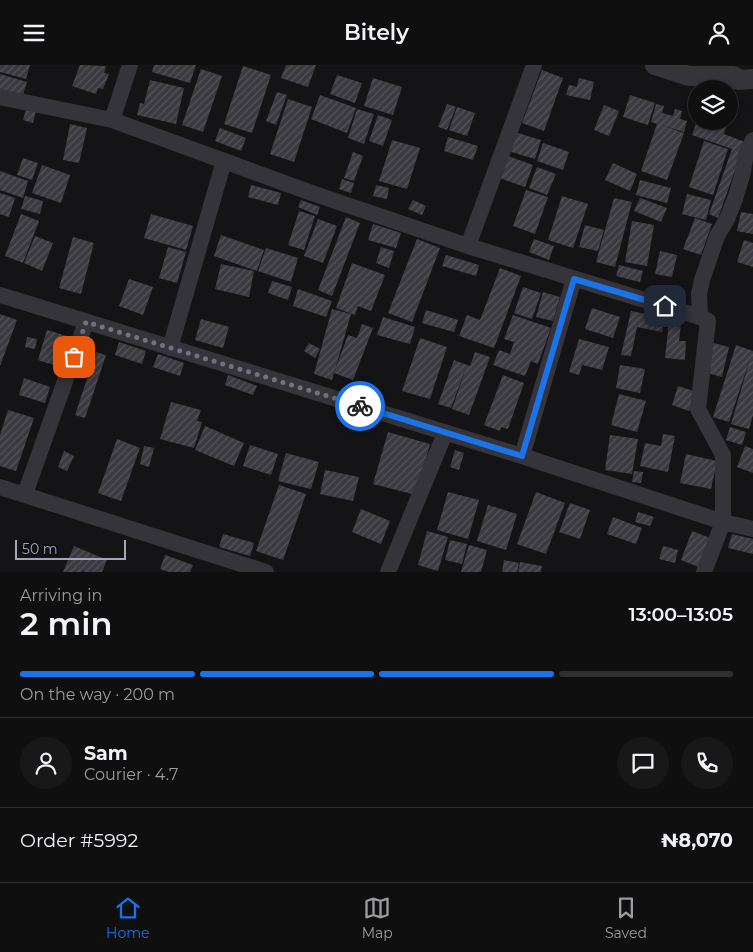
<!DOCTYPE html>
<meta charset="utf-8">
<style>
:root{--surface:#0f0f10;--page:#181819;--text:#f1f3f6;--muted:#9b9c9f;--line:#2f2f30;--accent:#1a73e8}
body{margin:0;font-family:Montserrat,sans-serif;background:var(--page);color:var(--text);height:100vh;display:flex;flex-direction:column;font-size:19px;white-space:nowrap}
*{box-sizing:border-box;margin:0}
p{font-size:16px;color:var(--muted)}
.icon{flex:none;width:28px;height:28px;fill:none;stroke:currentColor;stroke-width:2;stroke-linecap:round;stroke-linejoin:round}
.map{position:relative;height:507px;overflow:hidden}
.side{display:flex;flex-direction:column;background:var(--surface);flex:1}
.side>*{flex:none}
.fabs{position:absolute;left:688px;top:15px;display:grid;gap:10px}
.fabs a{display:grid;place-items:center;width:50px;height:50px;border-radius:50%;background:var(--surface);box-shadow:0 2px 8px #0003,0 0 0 1px var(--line);font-size:25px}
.scale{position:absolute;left:15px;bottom:12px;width:111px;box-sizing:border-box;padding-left:5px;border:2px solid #a4a5b7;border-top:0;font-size:14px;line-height:18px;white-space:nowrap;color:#a4a5b7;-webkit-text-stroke:4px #0f0f10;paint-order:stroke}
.pin{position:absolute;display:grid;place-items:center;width:42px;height:42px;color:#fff;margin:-21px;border-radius:10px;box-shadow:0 2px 8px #0006}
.courier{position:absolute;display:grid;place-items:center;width:50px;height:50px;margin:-25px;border:4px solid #1a73e8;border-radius:50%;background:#fff;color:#222;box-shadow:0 1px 6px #0007}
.head em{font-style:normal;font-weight:600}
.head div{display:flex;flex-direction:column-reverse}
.head{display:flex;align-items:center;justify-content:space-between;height:85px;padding:0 20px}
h1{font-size:32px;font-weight:600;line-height:38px}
.bar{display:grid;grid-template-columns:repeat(4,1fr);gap:8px 5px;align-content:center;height:60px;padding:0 20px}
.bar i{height:6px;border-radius:4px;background:var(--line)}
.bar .active{background:var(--accent)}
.bar p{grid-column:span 4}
.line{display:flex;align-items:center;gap:12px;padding:0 20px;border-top:1px solid var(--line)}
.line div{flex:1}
.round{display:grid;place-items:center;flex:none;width:52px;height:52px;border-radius:26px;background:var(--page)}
header{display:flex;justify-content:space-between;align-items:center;height:65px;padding:0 20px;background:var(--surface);font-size:22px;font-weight:600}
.tab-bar{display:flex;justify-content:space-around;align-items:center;height:70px;border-top:1px solid var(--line);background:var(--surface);font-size:14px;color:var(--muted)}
.tab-bar a{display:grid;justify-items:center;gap:2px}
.tab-bar .active{color:var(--accent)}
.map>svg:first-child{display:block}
.building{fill:url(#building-hatch)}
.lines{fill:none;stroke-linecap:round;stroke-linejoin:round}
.minor{stroke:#35343b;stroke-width:16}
.tertiary{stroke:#35343b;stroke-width:20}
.done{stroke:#72727f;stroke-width:5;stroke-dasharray:0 9}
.route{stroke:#1a73e8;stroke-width:6}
</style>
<header><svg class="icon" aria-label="menu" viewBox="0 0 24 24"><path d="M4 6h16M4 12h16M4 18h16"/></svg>Bitely<svg class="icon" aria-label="person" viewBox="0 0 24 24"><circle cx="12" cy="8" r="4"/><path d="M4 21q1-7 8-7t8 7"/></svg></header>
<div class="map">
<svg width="753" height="507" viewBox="0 0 753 507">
<defs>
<pattern id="building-hatch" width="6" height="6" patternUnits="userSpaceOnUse" patternTransform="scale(1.25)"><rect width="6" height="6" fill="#3b3a41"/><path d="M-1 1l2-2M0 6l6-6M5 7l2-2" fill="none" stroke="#54545a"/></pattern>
</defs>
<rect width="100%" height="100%" fill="#141416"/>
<path class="building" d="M0 0H30L26 14 0 7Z
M80 0 106 1 104 8 109 9 103 24 98 23 96 29 72 21Z
M154 0H196L190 18 152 7Z
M286 0H316L308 22 281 13Z
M243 1 271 10 252 68 224 59Z
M201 4 222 11 203 67 182 60Z
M542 5 563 13 544 66 522 58Z
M0 9 27 17 22 33 0 27Z
M337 10 362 18 355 38 330 29Z
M373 13 402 22 393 50 364 41Z
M579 13 594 17 590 35 566 30 569 20 577 22Z
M150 15 184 23 176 59 137 50 140 38 144 39Z
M277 27 287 30 276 60 266 56Z
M320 30 356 43 347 68 311 54Z
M630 30 655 38 648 60 623 52Z
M288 34 312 42 294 97 270 89Z
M447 39 456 42 447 65 438 62Z
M656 39 664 41 662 48 673 51 675 44 682 46 680 54 687 56 684 67 661 60 684 68 667 115 641 106 657 59 651 57Z
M604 40 619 46 609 71 594 65Z
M457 42 475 48 467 71 449 65Z
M26 44 36 46 33 58 23 55Z
M357 44 374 49 364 79 348 73Z
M378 50 392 55 383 81 369 76Z
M715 56 727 60 724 69 745 77 718 153 709 149 732 84 692 70 696 59 712 65Z
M70 59 87 63 79 98 63 95Z
M220 63 246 73 241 86 215 76Z
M511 66 541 75 535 94 505 85Z
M448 72 478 81 473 95 444 86Z
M392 75 420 83 407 124 379 116Z
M704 76 728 84 713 130 689 122Z
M543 78 569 87 563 105 537 96Z
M353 87 363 91 354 116 344 113Z
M505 90 533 100 525 122 497 112Z
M23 93 38 98 32 115 17 110Z
M613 98 637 109 630 126 605 115Z
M42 100 70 110 61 138 32 128Z
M537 102 556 109 547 130 529 123Z
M0 106 28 116 23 133 0 125Z
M342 114 354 118 351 128 339 124Z
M640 115 671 123 667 138 636 130Z
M251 120 281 128 278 140 248 132Z
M376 120 389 123 387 134 373 131Z
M526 125 548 132 535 169 513 161Z
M0 128 15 133 9 152 0 149Z
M687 129 711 135 706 155 682 149Z
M25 131 43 136 40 149 21 144Z
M562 131 588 139 573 183 548 175Z
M614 133 632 137 615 202 596 197Z
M640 133 667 143 661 157 634 146Z
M301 135 320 142 317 150 298 142Z
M413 135 426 141 422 150 408 144Z
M299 146 315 151 304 185 288 180Z
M741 147 753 149V169L737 166Z
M21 149 39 156 23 198 5 191Z
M151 149 193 161 186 185 144 173Z
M346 152 360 158 332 231 318 225Z
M695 153 712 159 701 190 683 184Z
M318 154 337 161 323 198 304 191Z
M632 156 654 160 647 201 625 197Z
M373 159 401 168 396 183 368 175Z
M585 160 604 165 598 186 579 182Z
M221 170 264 185 257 206 214 191Z
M35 171 53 178 42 206 24 198Z
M73 172 94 178 81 229 59 223Z
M417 174 440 183 412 257 388 248Z
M534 174 554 181 549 195 529 187Z
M744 175 753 178V202L737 197Z
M168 182 186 187 177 218 159 213Z
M381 182 394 186 389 203 376 198Z
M266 183 298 193 291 217 258 206Z
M660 186 677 190 672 212 655 209Z
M446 190 479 200 476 211 442 201Z
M352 198 385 210 371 246 358 241 355 250 336 243Z
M221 199 254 206 249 232 215 224Z
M619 200 643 206 640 217 616 211Z
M500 203 521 211 494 283 459 271 467 250 480 255Z
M129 214 153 222 143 250 119 241Z
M272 216 292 222 288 235 268 228Z
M523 222 541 228 532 254 514 248Z
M298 224 332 236 326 252 293 241Z
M543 227 560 232 553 256 536 252Z
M592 243 620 252 613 273 585 264Z
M332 244 351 249 335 305 348 270 357 273 362 259 373 263 353 315 334 308 332 315 314 309Z
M426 245 458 255 454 267 422 258Z
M631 246 665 253 662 267 637 262 631 291 621 290Z
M0 249 17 255 0 301Z
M513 250 551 263 538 299 531 296 525 311 493 300 499 285 510 289 514 277 504 274Z
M383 252 415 262 410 279 377 270Z
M201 254 229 262 223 283 195 275Z
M669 257 681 259 679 276H686L685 295 665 293Z
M47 265 70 272 60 302 38 295Z
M27 272 37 274 35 284 25 282Z
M420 273 447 282 430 334 402 326Z
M579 274 609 282 602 305 582 300 579 310 569 307Z
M119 277 146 286 142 299 115 290Z
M710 277 729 282 722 312 703 307Z
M309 278 320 284 315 293 304 286Z
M736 280 753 286V350L749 364 731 359 750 294 729 357 713 352Z
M96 287 106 290 85 353 75 350Z
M475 287 490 292 469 350 452 344 467 300 470 301Z
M158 289 184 298 180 311 153 302Z
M454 295 467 300 451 343 438 339Z
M620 300 645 304 640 328 616 323Z
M228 310 257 321 253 330 225 320Z
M503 310 524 318 508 364 501 362 500 366 484 360Z
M24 313 50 322 45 338 19 330Z
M678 321 696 327 689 346 672 340Z
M619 329 646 336 637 367 611 360Z
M171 337 201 345 197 356 202 357 194 383 160 374Z
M8 345 34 353 16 406 0 401V370Z
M205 361 244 378 234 401 195 385Z
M730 362 746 367 742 380 726 375Z
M388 367 430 379 416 430 373 419Z
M663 369 675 371 668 407 640 401 645 378 661 381Z
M610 370 638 374 632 409 605 405Z
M117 374 140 383 121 436 98 428Z
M250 380 278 389 271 410 243 401Z
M144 381 154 383 149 402 140 399Z
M745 381 753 384V408L737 402Z
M455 385 464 388 459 405 450 402Z
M64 386 74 391 67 406 58 402Z
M286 388 319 397 311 424 278 416Z
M686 389 717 396 711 424 680 418Z
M325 405 359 412 353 436 320 429Z
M634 406 643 407 641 418 632 417Z
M279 420 306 429 283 495 256 486Z
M448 427 479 435 468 474 437 465Z
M536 427 565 438 546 489 517 479Z
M570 438 590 445 580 474 559 467Z
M488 440 517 449 506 485 477 476Z
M361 444 390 456 381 479 352 467Z
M638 447 654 452 650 461 635 457Z
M613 452 642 463 636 479 607 469Z
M427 466 448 472 438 506 418 500Z
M692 466 713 474 701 503 681 495Z
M223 469 254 478 250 491 219 482Z
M732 469 753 474V489L728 483Z
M450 475 467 479 462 499 445 495Z
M469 480 487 485 481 507H461Z
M74 481 107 495 102 507H86L82 506V507H63Z
M663 481 678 485 675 498 659 494Z
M165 490 193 500 190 507H169L160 504Z
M504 495 519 498 517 507H502Z
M520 497 542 501 541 507H518Z"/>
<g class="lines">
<path class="minor" d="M0 32 112 55 309 127 468 181 700 252 708 256 698 344 723 390V457L704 507
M112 55 130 0
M468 181 534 0
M0 230 522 391 723 457 753 464
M700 252 699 229 702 215 717 171 727 154 735 134 742 111 746 89 753 75
M170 283 224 96
M522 391 574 214
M0 422 266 507
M25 429 86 257
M388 507 445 368"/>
<path class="tertiary" d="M655 0 689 11H734L738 15 753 14"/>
</g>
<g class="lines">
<path class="done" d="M74 292 86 257 360 341"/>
<path class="route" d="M360 341 522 391 574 214 665 241"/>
</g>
</svg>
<div class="fabs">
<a><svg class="icon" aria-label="layers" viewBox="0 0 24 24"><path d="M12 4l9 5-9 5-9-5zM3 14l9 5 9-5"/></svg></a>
</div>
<div class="scale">50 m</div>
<div class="pin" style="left:74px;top:292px;background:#ea580c"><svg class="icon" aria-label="bag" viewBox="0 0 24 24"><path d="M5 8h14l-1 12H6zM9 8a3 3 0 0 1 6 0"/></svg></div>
<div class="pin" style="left:665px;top:241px;background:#1f2937"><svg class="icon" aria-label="home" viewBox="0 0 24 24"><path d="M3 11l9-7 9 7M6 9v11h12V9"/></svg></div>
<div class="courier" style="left:360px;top:341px"><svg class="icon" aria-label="bike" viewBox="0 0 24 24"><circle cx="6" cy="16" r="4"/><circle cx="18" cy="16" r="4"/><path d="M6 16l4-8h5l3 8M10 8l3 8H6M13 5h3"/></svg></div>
</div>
<section class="side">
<div class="head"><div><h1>2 min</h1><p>Arriving in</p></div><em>13:00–13:05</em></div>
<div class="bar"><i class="active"></i><i class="active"></i><i class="active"></i><i></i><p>On the way · 200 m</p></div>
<div class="line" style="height:90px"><a class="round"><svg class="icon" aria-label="person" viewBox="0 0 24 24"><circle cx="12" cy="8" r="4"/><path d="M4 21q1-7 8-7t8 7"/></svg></a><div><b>Sam</b><p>Courier · 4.7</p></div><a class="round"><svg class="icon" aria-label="chat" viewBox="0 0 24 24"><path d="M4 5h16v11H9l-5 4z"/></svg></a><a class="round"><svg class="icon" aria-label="phone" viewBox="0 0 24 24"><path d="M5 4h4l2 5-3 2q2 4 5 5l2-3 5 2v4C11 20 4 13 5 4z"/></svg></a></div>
<div class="line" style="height:65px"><div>Order #5992</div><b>₦8,070</b></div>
</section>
<nav class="tab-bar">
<a class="active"><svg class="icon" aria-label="home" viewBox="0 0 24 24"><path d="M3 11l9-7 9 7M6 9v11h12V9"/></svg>Home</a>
<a><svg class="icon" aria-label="map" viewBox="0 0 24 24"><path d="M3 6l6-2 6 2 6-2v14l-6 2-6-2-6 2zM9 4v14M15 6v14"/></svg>Map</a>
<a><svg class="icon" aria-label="saved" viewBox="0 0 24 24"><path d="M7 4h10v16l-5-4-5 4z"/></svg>Saved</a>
</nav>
